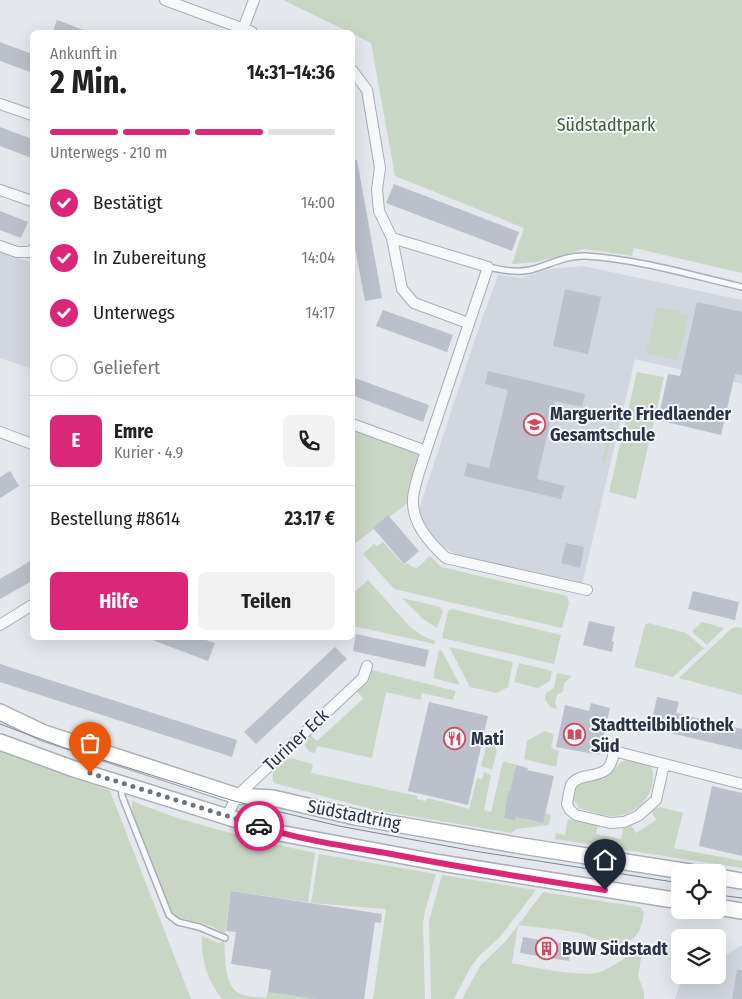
<!DOCTYPE html>
<html lang="de">
<meta charset="utf-8">
<style>
:root{--surface:#fff;--page:#f2f2f2;--text:#222;--muted:#767676;--line:#e0e0e0;--accent:#db2777}
body{margin:0;font-family:"Fira Sans Condensed",sans-serif;background:var(--page);color:var(--text);height:100vh;display:flex;flex-direction:column;font-size:19px;white-space:nowrap}
*{box-sizing:border-box;margin:0}
p{font-size:16px;color:var(--muted)}
.icon{flex:none;width:28px;height:28px;fill:none;stroke:currentColor;stroke-width:2;stroke-linecap:round;stroke-linejoin:round}
.map{position:relative;flex:1;overflow:hidden}
.details{position:absolute;left:30px;top:30px;width:325px;height:610px;display:flex;flex-direction:column;background:var(--surface);border-radius:8px;box-shadow:0 5px 20px #0002}
.details>*{flex:none}
.tools{position:absolute;left:671px;top:864px;display:grid;gap:10px}
.tools a{display:grid;place-items:center;width:55px;height:55px;border-radius:8px;background:var(--surface);box-shadow:0 5px 20px #0002;font-size:25px}
.pin{position:absolute;display:grid;place-items:center;width:42px;height:42px;color:#fff;margin:-51px -21px;border-radius:50% 50% 50% 0;rotate:-45deg;box-shadow:0 0 5px #0007}
.pin .icon{rotate:45deg}
.courier{position:absolute;display:grid;place-items:center;width:50px;height:50px;margin:-25px;border:4px solid #db2777;border-radius:50%;background:#fff;color:#222;box-shadow:0 1px 6px #0007}
.head em{font-style:normal;font-weight:700}
.head div{display:flex;flex-direction:column-reverse}
.head{display:flex;align-items:center;justify-content:space-between;height:85px;padding:0 20px}
h1{font-size:32px;font-weight:700;line-height:38px}
.bar{display:grid;grid-template-columns:repeat(4,1fr);gap:8px 5px;align-content:center;height:60px;padding:0 20px}
.bar i{height:6px;border-radius:4px;background:var(--line)}
.bar .selected{background:var(--accent)}
.bar p{grid-column:span 4}
.line{display:flex;align-items:center;gap:12px;padding:0 20px;border-top:1px solid var(--line)}
.line div{flex:1}
.round{display:grid;place-items:center;flex:none;width:52px;height:52px;border-radius:8px;background:var(--page)}
ol{padding:0 20px;list-style:none}
li{display:flex;align-items:center;gap:15px;height:55px}
li p{margin-inline-start:auto}
li .icon{padding:5px;border-radius:50%;background:var(--accent);color:#fff;stroke-width:4}
li:last-child{color:var(--muted)}
li i{width:28px;height:28px;border:2px solid var(--line);border-radius:50%}
.cta{display:flex;gap:10px;margin-top:auto;padding:10px 20px}
.cta a{flex:1;height:58px;border-radius:8px;background:var(--accent);color:#fff;font-size:20px;font-weight:700;line-height:58px;text-align:center}
.cta a+a{background:var(--page);color:var(--text)}
.map>svg:first-child{display:block}
.built{fill:#d2d6de}
.green{fill:#c9d6c5}
.building{fill:#bbc0ca}
.lines{fill:none;stroke-linecap:round;stroke-linejoin:round}
.lane-casing{stroke:#a9aeb7;stroke-width:8}
.street-casing{stroke:#a9aeb7;stroke-width:12}
.secondary-casing{stroke:#a9aeb7;stroke-width:18}
.lane{stroke:#f7f8fa;stroke-width:5}
.street{stroke:#f7f8fa;stroke-width:10}
.secondary{stroke:#fff;stroke-width:15}
.tram{stroke:#7d8696;stroke-width:1}
.done{stroke:#6c737f;stroke-width:5;stroke-dasharray:0 9}
.route{stroke:#db2777;stroke-width:6}
.labels{text-anchor:middle;stroke-width:4;stroke-linejoin:round;paint-order:stroke}
.park-label{font-size:18px;fill:#3f6138;stroke:#f4f6f9}
.poi-label{font-size:18px;font-weight:bold;fill:#2b3445;stroke:#f4f6f9;text-anchor:start}
.street-label{font-size:18px;fill:#2b3445;stroke:#f4f6f9}
</style>
<div class="map">
<svg width="742" height="999" viewBox="0 0 742 999">
<rect width="100%" height="100%" fill="#e4e7ec"/>
<path class="built" d="M0 251 32 263V369L0 358Z
M583 266 742 300V384L635 359 582 585 457 555 434 542 417 515 476 336 498 275 521 278 550 269Z
M742 945V999H675L680 984 693 975H718V960Z"/>
<path class="green" d="M283 0H742V273L634 248 632 256 585 249 537 262 512 264 524 228 395 176 371 43 353 34 352 32H349Z
M657 307 689 314 678 361 646 353Z
M637 372 664 377 636 499 609 492Z
M616 402 619 403 605 463 602 461Z
M353 424 426 451 413 499 353 545Z
M383 542 404 565 407 563 412 567 417 568 430 556 441 567 567 596 569 603 562 628 394 589 363 554 374 544 377 546Z
M368 580 410 627 423 636 435 641V644L353 626V593Z
M402 598 440 607 443 611 437 628 423 619Z
M452 609 561 635 554 664 442 638 448 611Z
M702 622 724 628 707 645 693 633V630Z
M648 623 686 633 704 648 673 677 634 667 645 625Z
M736 627 742 628V695L679 678 731 629Z
M449 647 513 662 508 687 497 693 470 687Z
M439 650 442 651 460 685 433 678Z
M519 663 552 671 550 681 538 688 514 682Z
M372 670 456 691 453 700 422 693 421 700 386 692 372 758 317 746 315 753 310 752 305 746 306 740 310 735 317 741 363 699 357 691 368 681Z
M557 673 572 676 564 683 563 692 557 695 555 702 557 709 550 707 545 699 546 693 554 688Z
M544 731 554 734 551 748 559 751 556 767 524 759 527 741Z
M487 743 494 744 497 751 492 770 481 766Z
M0 747 110 791 191 999H0Z
M291 758 313 764 311 773 417 796V799L425 801 428 798 469 809 477 778 482 779 484 772 491 775 484 810 491 812 503 761 516 765 510 791H508L504 818 515 821 521 797 524 819 542 823 545 813 551 815 549 825 516 829 511 833 375 810 274 783C269 771 278 759 291 758Z
M628 759 651 766C660 790 638 817 613 816 602 816 589 811 579 808L572 796 576 784 588 779H604L621 762Z
M132 801C190 825 253 839 315 853L308 902 231 891 225 934 211 926 177 917 172 913 168 907 132 813Z
M660 807 683 813 674 848 742 861V868L555 839 556 833 565 835 568 819 598 824 596 834 621 839 623 829 630 824 636 833 656 820 651 811Z
M319 854 436 874 425 911 423 924 425 999H373L386 909 311 903Z
M442 875 536 890 500 937 480 955 470 968 454 999H431L429 921Z
M543 892 640 907 644 912C642 929 637 943 617 944 608 945 590 936 580 933 560 929 539 928 518 925L512 963C530 967 585 978 600 972 614 966 634 953 644 942L638 976 644 992V999H462L480 966 506 941Z
M202 936 218 943 224 942C226 958 223 989 243 995 250 997 259 997 266 998L268 992 315 999H222C207 979 201 961 202 936Z"/>
<path class="building" d="M57 20 89 32H53Z
M0 42 32 54V66L30 72 0 61Z
M0 127 32 139V158L0 146Z
M352 160H357L382 298 365 301 352 232Z
M394 184 519 232 512 251 386 203Z
M0 211 28 222 21 238 0 230Z
M565 289 601 297 588 354 553 346Z
M697 302 742 312V375L735 374 721 435 658 420 668 374 680 376Z
M383 310 453 335 447 352 376 326Z
M488 371 585 394 582 407 555 401 537 479 565 486 561 499 464 476 467 463 489 468 508 390 485 384Z
M352 377 429 405 423 422 352 395Z
M10 471 19 486 0 498V477Z
M388 515 419 551 404 564 373 528Z
M566 543 584 547 580 568 561 563Z
M32 560V581L0 599V579Z
M693 591 739 602 735 620 688 609Z
M589 621 615 627 612 641 614 642 612 652 583 645Z
M356 634 429 650 425 667 353 651Z
M147 638H200L215 643 208 661Z
M335 647 347 659 256 744 244 732Z
M0 664 237 740 232 757 0 682Z
M657 697 679 702 676 713 742 729V750L650 728Z
M429 702 488 716 468 805 408 791Z
M591 703 610 708 599 755 556 747 565 705 589 711Z
M516 765 528 768 527 770 554 776 543 823 516 817 515 821 504 818 508 791H510Z
M712 786 742 793V856L699 846Z
M231 891 382 914 381 923 375 922 364 999H315L268 992 271 970 231 964 236 932 226 931Z
M523 937 571 945 569 961 520 953Z
M737 970H742V999H732Z"/>
<g class="lines">
<defs>
<path id="lane" d="M488 267C502 270 515 273 530 270 547 266 566 255 585 256 638 259 690 275 742 287
M121 786 122 796 169 915 178 922 199 927 225 938"/>
<path id="street" d="M165 0 252 32
M243 29 254 0
M352 70 367 90 380 168 377 189 379 211 392 238 402 289 414 303 468 323
M0 104 32 115
M0 190 32 201
M0 246 17 252H30L32 250
M352 424 426 451 488 267 392 238
M0 432 32 444
M426 451C422 464 413 487 413 500 412 524 430 543 446 558L587 590
M0 625 32 605
M664 765 656 800 638 816 624 822 610 823 576 815 570 810 567 804C568 799 569 790 571 785 578 773 598 778 607 769 612 764 613 757 614 751L742 784
M227 816 237 796 363 678 367 666"/>
<path id="secondary" d="M0 712 44 733 237 796 273 798 355 817 516 845 690 872
M0 742 74 769 279 833 441 863 680 901
M718 877 742 881
M718 907 742 911"/>
</defs>
<use href="#lane" class="lane-casing"/>
<use href="#street" class="street-casing"/>
<use href="#secondary" class="secondary-casing"/>
<use href="#lane" class="lane"/>
<use href="#street" class="street"/>
<use href="#secondary" class="secondary"/>
<path class="tram" d="M0 724 62 747 234 801 339 826 474 851 680 883
M718 895 742 898"/>
</g>
<g class="lines">
<path class="done" d="M90 773 259 826"/>
<path class="route" d="M259 826C300 840 344 846 386 853 459 867 532 879 605 890"/>
</g>
<defs>
<symbol id="school-ring" viewBox="-11 -11 22 22"><circle r="9.5" fill="#f4f6f9" stroke="#d1495b" stroke-width="1.5"/><path d="M0-5L7-2L0 1L-7-2ZM-4 1L0 2.5L4 1V4Q0 6-4 4Z" fill="#d1495b"/></symbol>
<symbol id="library-ring" viewBox="-11 -11 22 22"><circle r="9.5" fill="#f4f6f9" stroke="#d1495b" stroke-width="1.5"/><path d="M-6-4Q-3-5.5-.7-3.5V5Q-3 3-6 4ZM6-4Q3-5.5 .7-3.5V5Q3 3 6 4Z" fill="#d1495b"/></symbol>
<symbol id="restaurant-ring" viewBox="-11 -11 22 22"><circle r="9.5" fill="#f4f6f9" stroke="#d1495b" stroke-width="1.5"/><path d="M-5-6h1v4h1v-4h1v4h1v-4h1v5L-1.5 .5V6h-2V.5L-5-1ZM5-6V6H3V1.5H1.5Q1.5-4 5-6Z" fill="#d1495b"/></symbol>
<symbol id="building-ring" viewBox="-11 -11 22 22"><circle r="9.5" fill="#f4f6f9" stroke="#d1495b" stroke-width="1.5"/><path d="M-4-6H4V6H1V3H-1V6H-4ZM-2.5-4.3h1.7v1.8h-1.7ZM.8-4.3h1.7v1.8H.8ZM-2.5-1h1.7V.8h-1.7ZM.8-1h1.7V.8H.8Z" fill="#d1495b"/></symbol>
</defs>
<g fill-rule="evenodd">
<use href="#school-ring" x="522" y="412" width="25" height="25"/>
<use href="#library-ring" x="562" y="722" width="25" height="25"/>
<use href="#restaurant-ring" x="442" y="726" width="25" height="25"/>
<use href="#building-ring" x="534" y="936" width="25" height="25"/>
</g>
<g class="labels">
<g class="park-label">
<text x="606" y="131">Südstadtpark</text>
</g>
<g class="poi-label">
<text x="550" y="420">Marguerite Friedlaender<tspan x="550" dy="21">Gesamtschule</tspan></text>
<text x="591" y="731">Stadtteilbibliothek<tspan x="591" dy="21">Süd</tspan></text>
<text x="471" y="745">Mati</text>
<text x="562" y="955">BUW Südstadt</text>
</g>
<g class="street-label">
<text transform="translate(296 740) rotate(-43)" y="6">Turiner Eck</text>
<text transform="translate(354 815) rotate(11)" y="6">Südstadtring</text>
</g>
</g>
</svg>
<div class="tools">
<a><svg class="icon" aria-label="locate" viewBox="0 0 24 24"><circle cx="12" cy="12" r="6"/><path d="M12 2v4M12 18v4M2 12h4M18 12h4"/></svg></a>
<a><svg class="icon" aria-label="layers" viewBox="0 0 24 24"><path d="M12 4l9 5-9 5-9-5zM3 14l9 5 9-5"/></svg></a>
</div>
<div class="pin" style="left:90px;top:773px;background:#ea580c"><svg class="icon" aria-label="bag" viewBox="0 0 24 24"><path d="M5 8h14l-1 12H6zM9 8a3 3 0 0 1 6 0"/></svg></div>
<div class="pin" style="left:605px;top:890px;background:#1f2937"><svg class="icon" aria-label="home" viewBox="0 0 24 24"><path d="M3 11l9-7 9 7M6 9v11h12V9"/></svg></div>
<div class="courier" style="left:259px;top:826px"><svg class="icon" aria-label="car" viewBox="0 0 24 24"><path d="M5 17H2v-5l4-1 3-4h7l3 4 3 1v5h-3M9 17h6M6 11h13"/><circle cx="7" cy="17" r="2"/><circle cx="17" cy="17" r="2"/></svg></div>
<section class="details">
<div class="head"><div><h1>2 Min.</h1><p>Ankunft in</p></div><em>14:31–14:36</em></div>
<div class="bar"><i class="selected"></i><i class="selected"></i><i class="selected"></i><i></i><p>Unterwegs · 210 m</p></div>
<ol>
<li><svg class="icon" aria-label="check" viewBox="0 0 24 24"><path d="M5 12l5 5 9-10"/></svg>Bestätigt<p>14:00</p></li>
<li><svg class="icon" aria-label="check" viewBox="0 0 24 24"><path d="M5 12l5 5 9-10"/></svg>In Zubereitung<p>14:04</p></li>
<li><svg class="icon" aria-label="check" viewBox="0 0 24 24"><path d="M5 12l5 5 9-10"/></svg>Unterwegs<p>14:17</p></li>
<li><i></i>Geliefert</li>
</ol>
<div class="line" style="height:90px"><b class="round" style="background:var(--accent);color:#fff">E</b><div><b>Emre</b><p>Kurier · 4.9</p></div><a class="round"><svg class="icon" aria-label="phone" viewBox="0 0 24 24"><path d="M5 4h4l2 5-3 2q2 4 5 5l2-3 5 2v4C11 20 4 13 5 4z"/></svg></a></div>
<div class="line" style="height:65px"><div>Bestellung #8614</div><b>23.17 €</b></div>
<div class="cta"><a>Hilfe</a><a>Teilen</a></div>
</section>
</div>
